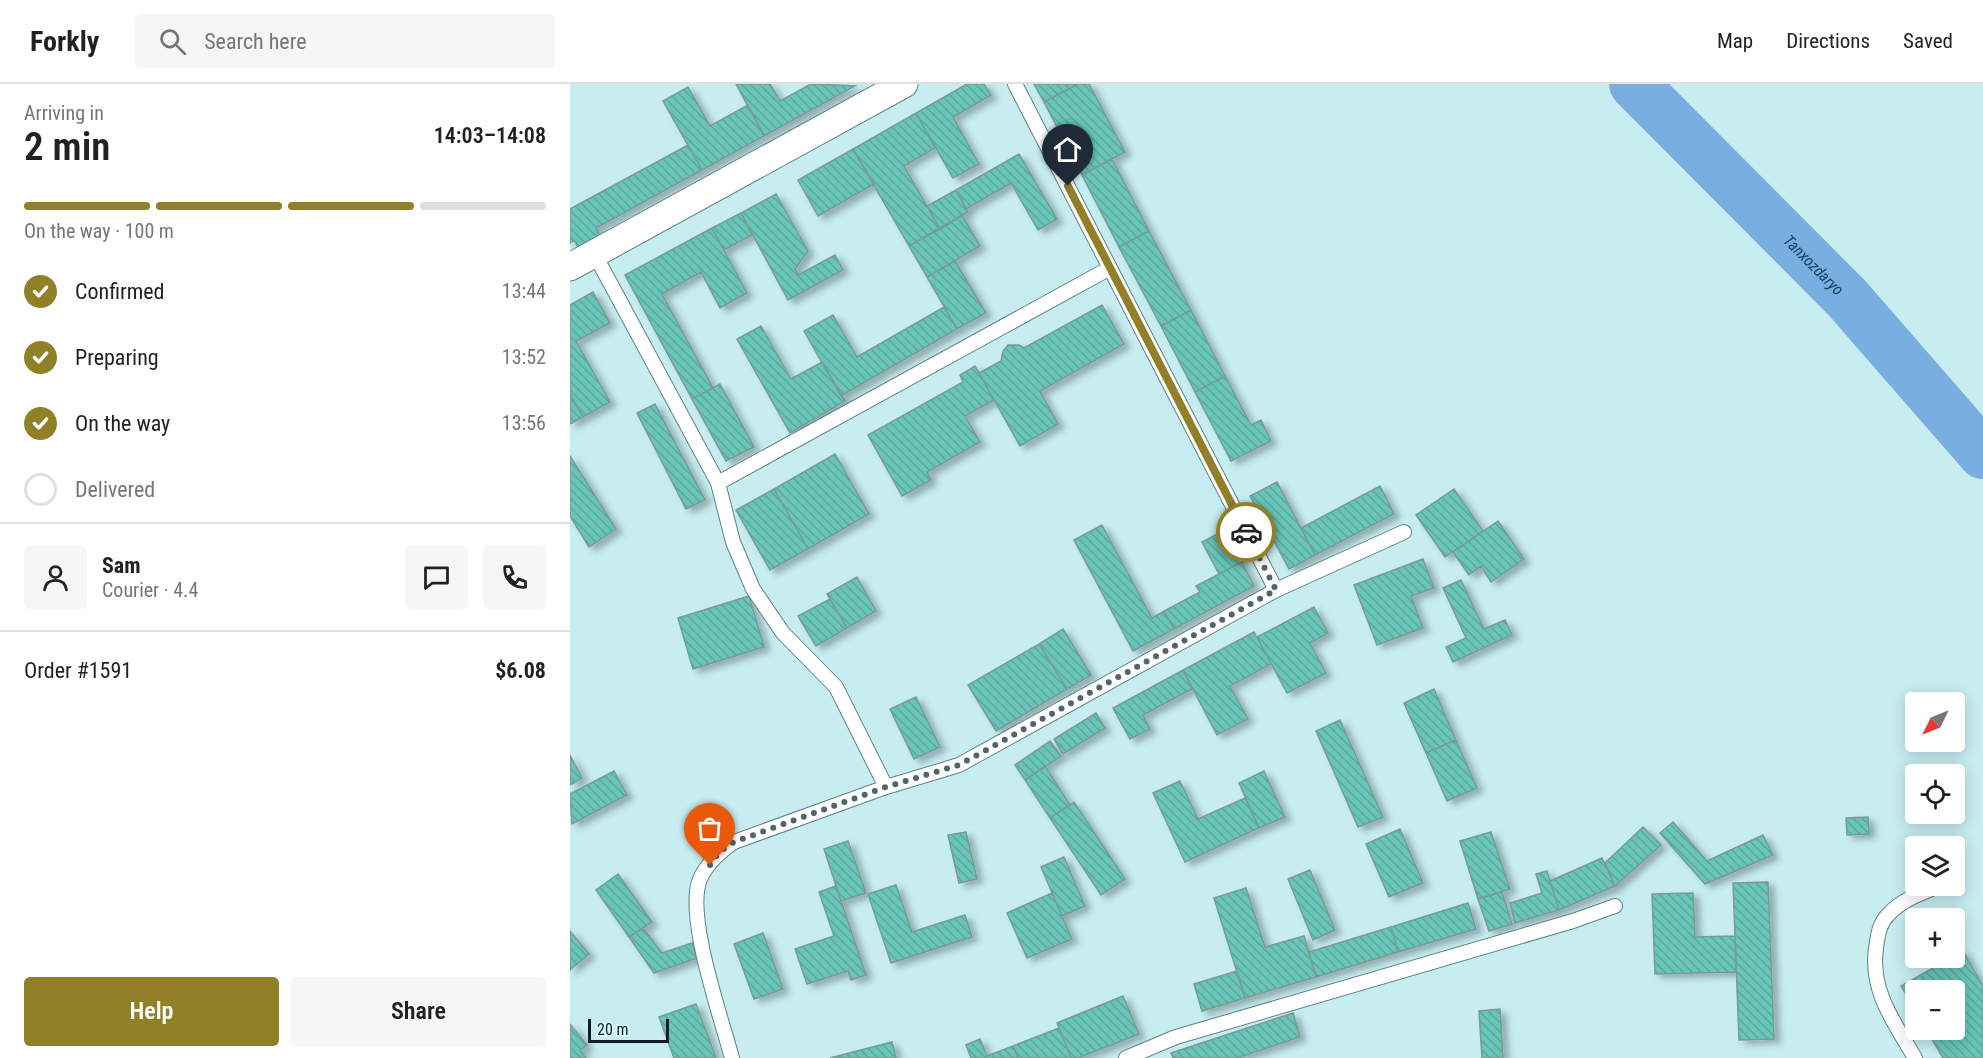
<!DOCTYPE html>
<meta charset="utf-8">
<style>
:root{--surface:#fff;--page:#f6f6f6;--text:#222;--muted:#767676;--line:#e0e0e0;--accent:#918027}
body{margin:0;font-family:"Roboto Condensed",sans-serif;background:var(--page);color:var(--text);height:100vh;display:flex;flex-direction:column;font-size:22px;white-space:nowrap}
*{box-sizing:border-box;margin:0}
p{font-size:20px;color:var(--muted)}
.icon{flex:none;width:33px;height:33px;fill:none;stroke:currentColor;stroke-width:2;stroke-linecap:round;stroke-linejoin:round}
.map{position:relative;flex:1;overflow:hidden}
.sheet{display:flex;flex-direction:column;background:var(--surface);width:570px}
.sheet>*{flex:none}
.needle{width:39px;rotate:227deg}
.tools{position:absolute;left:1335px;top:608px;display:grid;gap:12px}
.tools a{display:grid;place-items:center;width:60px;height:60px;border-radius:6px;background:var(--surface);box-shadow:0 3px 15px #0003;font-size:30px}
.scale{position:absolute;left:18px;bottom:15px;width:81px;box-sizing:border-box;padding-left:6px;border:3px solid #101e20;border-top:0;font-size:16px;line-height:21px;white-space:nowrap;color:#101e20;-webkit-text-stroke:4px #d4fbff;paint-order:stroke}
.pin{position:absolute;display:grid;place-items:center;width:51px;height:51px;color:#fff;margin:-62px -26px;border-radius:50% 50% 50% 0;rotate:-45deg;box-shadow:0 0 6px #0007}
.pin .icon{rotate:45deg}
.courier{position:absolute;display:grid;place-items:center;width:60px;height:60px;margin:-30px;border:4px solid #918027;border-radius:50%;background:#fff;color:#222;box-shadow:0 2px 8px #0007}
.overview em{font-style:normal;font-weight:600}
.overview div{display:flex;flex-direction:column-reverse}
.overview{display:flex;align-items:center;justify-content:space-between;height:102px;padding:0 24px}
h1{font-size:39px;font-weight:600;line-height:45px}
.bar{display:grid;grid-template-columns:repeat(4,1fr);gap:9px 6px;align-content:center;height:72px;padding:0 24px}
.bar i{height:8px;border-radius:4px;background:var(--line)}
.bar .active{background:var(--accent)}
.bar p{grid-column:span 4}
.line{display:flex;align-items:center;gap:15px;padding:0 24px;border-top:2px solid var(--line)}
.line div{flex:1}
.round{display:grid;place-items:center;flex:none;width:63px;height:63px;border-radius:6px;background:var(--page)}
ol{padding:0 24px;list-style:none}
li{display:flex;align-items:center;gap:18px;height:66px}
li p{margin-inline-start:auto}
li .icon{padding:6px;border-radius:50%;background:var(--accent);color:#fff;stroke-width:4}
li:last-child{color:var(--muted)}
li i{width:33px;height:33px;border:3px solid var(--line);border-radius:50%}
.action{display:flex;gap:12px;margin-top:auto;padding:12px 24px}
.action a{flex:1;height:69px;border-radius:6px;background:var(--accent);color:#fff;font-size:24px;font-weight:600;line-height:69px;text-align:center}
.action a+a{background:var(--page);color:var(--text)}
header{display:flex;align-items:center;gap:36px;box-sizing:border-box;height:84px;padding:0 30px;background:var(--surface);border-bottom:2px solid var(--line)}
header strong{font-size:28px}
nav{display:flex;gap:33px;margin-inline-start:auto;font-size:21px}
.search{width:420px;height:54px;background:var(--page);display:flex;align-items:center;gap:15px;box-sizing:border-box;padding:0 21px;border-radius:6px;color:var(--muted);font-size:22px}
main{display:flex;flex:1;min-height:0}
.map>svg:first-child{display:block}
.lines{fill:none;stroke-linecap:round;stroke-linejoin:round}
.river{stroke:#78aee0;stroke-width:50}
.building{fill:url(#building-back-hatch);stroke:#799b95;stroke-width:1.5;filter:url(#shadow)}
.service-casing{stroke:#5f8286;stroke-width:16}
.minor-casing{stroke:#5f8286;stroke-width:29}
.service{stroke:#fff;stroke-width:14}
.minor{stroke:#fff;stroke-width:27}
.done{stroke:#506669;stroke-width:6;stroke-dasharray:0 10.8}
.route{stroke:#918027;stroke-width:8}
.labels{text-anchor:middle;stroke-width:4.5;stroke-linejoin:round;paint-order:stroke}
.water-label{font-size:16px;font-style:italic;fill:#153d5e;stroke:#d4fbff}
</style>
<header>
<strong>Forkly</strong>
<div class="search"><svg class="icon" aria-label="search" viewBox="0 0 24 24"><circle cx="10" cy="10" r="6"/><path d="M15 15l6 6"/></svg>Search here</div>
<nav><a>Map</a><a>Directions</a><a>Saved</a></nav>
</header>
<main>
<section class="sheet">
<div class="overview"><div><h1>2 min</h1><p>Arriving in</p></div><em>14:03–14:08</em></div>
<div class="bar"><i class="active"></i><i class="active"></i><i class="active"></i><i></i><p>On the way · 100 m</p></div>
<ol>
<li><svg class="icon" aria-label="check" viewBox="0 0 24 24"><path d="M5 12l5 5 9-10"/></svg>Confirmed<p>13:44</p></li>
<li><svg class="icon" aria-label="check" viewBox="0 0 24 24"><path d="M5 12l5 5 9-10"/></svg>Preparing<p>13:52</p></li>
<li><svg class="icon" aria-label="check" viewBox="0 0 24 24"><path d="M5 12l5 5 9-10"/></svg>On the way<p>13:56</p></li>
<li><i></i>Delivered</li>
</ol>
<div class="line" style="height:108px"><a class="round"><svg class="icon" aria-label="person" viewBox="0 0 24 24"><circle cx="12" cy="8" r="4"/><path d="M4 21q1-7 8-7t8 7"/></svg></a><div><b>Sam</b><p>Courier · 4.4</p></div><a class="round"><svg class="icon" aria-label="chat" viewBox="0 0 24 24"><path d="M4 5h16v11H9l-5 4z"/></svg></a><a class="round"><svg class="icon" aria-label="phone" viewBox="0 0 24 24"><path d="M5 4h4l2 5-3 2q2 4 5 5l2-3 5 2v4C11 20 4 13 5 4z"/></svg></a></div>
<div class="line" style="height:78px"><div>Order #1591</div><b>$6.08</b></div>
<div class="action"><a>Help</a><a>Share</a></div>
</section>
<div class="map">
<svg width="1413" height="974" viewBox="0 0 1413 974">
<defs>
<pattern id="building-back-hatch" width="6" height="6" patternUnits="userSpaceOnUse" patternTransform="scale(1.5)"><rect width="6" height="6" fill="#68c5b8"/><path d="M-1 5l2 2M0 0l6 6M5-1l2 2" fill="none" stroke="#59a99e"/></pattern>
<filter id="shadow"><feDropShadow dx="6" dy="4" stdDeviation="3" flood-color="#0004"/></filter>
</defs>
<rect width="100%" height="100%" fill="#c7edf1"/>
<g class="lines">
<path class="river" id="s1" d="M1064 0 1277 214 1413 370"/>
</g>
<path class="building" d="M166 0H200L210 17 241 0 285 2 194 52Z
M397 0H414L421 11 383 33 409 80 383 94 346 29Z
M464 0H508L474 18Z
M508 0H519L555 68 512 91 474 18Z
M118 3 140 42 178 21 194 52 132 86 93 17Z
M346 29 365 64 334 82 370 145 339 162 283 65Z
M118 61 132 86 26 144 31 154 9 165 4 156 0 159V125Z
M283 65 304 100 248 132 228 96Z
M449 70 487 135 468 146 441 99 396 125 386 106Z
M542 75 579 147 549 163 512 91Z
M386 106 398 128 370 145 357 122Z
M206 110 238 167 225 185 228 191 265 171 273 186 218 216 171 129Z
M171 129 182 151 154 166 142 144Z
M392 131 410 162 357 193 339 162Z
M142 144 177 209 150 224 131 188 92 210 143 304 122 315 55 191Z
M579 147 621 226 591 242 549 163Z
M385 177 416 229 387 245 357 193Z
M23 208 40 239 6 257 40 318 13 333 0 310V221Z
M532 221 554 260 470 307 488 340 450 362 409 289 431 277 433 267 438 261H449L454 264Z
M374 223 387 245 271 312 234 247 263 231 287 273Z
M621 226 655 292 625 308 591 242Z
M191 242 221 295 252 278 275 317 220 349 167 255Z
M405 282 424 316 395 332 410 358 357 388 361 396 332 412 298 351 393 298 390 291Z
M655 292 681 341 691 336 701 357 661 377 625 308Z
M150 300 184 363 156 377 122 315Z
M0 310 13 333 0 340Z
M85 320 135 416 116 425 67 329Z
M265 370 299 430 238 465 204 405Z
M0 372 46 445 19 463 0 432Z
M707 398 745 471 719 485 680 412Z
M810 402 824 430 745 471 731 444Z
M204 405 238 465 200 486 166 426Z
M884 405 913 447 875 473 846 431Z
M928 437 954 475 921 498 911 482 899 491 883 468Z
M532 441 582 534 594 527 604 545 563 567 504 456Z
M655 446 672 478 649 490 632 458Z
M853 475 864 504 841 512 853 544 807 561 784 501Z
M672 478 684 502 604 545 594 527 630 508 626 502Z
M287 493 306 527 277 544 257 510Z
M891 496 914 545 935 536 942 551 883 578 876 563 896 554 873 504Z
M179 512 194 563 123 585 108 534Z
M260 515 277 544 246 562 228 532Z
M744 523 758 549 740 559 756 589 717 609 687 553Z
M493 545 521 591 497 605 469 560Z
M684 548 701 580 660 602 678 635 647 651 613 586Z
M469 560 497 605 426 647 398 601Z
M613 586 622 605 573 631 580 645 560 655 543 624Z
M864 605 886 656 856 669 834 619Z
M346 613 370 663 344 675 320 625Z
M526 629 535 644 493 670 484 655Z
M770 636 813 733 788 743 746 647Z
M886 656 907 704 877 717 856 669Z
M480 657 491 672 455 696 445 681Z
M0 671 12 694 0 701Z
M475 682 500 721 480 734 455 696Z
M44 687 57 711 2 740 0 710Z
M694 687 715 733 689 744 669 699Z
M610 697 628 735 675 714 689 744 615 778 583 709Z
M504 718 555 795 531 811 480 734Z
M1298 733 1299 750 1277 751 1276 734Z
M1103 738 1137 777 1193 751 1203 771 1135 800 1090 749Z
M1073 743 1091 761 1045 802 1035 779Z
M830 745 853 799 819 813 796 760Z
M396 748 407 795 389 799 378 751Z
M921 748 940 805 908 815 890 757Z
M278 757 296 809 271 817 254 765Z
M494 773 515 822 492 832 471 783Z
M1032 774 1045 802 989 826 980 797Z
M740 786 765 846 743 856 718 795Z
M977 787 989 826 945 839 940 819 972 809 966 790Z
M48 790 82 838 59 853 26 806Z
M1198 798 1204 955 1169 956 1163 799Z
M326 801 342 848 395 831 402 853 321 879 298 810Z
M266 802 296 891 281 896 278 887 237 900 225 865 264 852 249 808Z
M676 804 695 863 734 852 746 893 675 914 644 814Z
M932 808 942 840 919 847 908 815Z
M482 809 502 855 457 874 437 829Z
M1123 809 1125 853 1165 852 1166 888 1085 890 1082 810Z
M898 819 906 845 828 868 821 843Z
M821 843 828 868 746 893 739 868Z
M73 844 92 869 122 859 127 874 84 889 59 853Z
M0 847 19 870 0 886Z
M193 849 213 905 184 915 164 860Z
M1393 867 1413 902V974H1373L1356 945H1384V906H1346V927L1331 902Z
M667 887 675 914 632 927 624 900Z
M553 912 569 950 508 974H501L487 939Z
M126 920 146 974H104L89 933Z
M930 925 933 974H912L909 927Z
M723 929 730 953 667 974H603L601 969Z
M0 940 17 961 10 966 16 974H0Z
M489 944 501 974H448L443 962Z
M410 955 417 972 443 962 448 974H401L396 961Z
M322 958 326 974H260Z"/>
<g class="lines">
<defs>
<path id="service" d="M24 169 148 399 163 458 183 505 213 549 266 603 316 703
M148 399 540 184
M706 506 834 448
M1384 795H1386
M162 974C151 933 115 831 130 795 137 779 151 767 164 758L316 703 389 681 706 506 445 0
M556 974 606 953 1003 837 1045 822
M1345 974C1324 938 1300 907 1306 864 1308 851 1309 839 1319 830 1332 815 1353 809 1371 801"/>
<path id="minor" d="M0 183 334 0"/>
</defs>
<use href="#service" class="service-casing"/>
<use href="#minor" class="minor-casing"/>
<use href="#service" class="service"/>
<use href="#minor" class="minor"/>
</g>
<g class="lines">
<path class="done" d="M140 781 149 768 164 758 316 703 389 681 706 506 676 448"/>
<path class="route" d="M498 102 676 448"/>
</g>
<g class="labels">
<g class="water-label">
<text dy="6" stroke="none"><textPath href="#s1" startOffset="255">Tanxozdaryo</textPath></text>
</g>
</g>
</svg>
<div class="tools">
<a><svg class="needle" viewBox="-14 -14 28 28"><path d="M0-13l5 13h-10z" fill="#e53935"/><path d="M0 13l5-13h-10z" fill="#767676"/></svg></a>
<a><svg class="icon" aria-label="locate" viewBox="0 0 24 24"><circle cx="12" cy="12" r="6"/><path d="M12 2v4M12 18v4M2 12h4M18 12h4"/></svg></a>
<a><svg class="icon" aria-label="layers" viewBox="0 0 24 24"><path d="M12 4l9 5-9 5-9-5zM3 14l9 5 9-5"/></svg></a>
<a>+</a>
<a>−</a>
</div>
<div class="scale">20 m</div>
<div class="pin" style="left:140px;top:781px;background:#ea580c"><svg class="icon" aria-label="bag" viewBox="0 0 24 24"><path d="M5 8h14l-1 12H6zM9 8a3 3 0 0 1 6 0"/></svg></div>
<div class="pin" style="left:498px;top:102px;background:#1f2937"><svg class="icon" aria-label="home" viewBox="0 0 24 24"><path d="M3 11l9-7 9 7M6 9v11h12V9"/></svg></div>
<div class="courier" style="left:676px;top:448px"><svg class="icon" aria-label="car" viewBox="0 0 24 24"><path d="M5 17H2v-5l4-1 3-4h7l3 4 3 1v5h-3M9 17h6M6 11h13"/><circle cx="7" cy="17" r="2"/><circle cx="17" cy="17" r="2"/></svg></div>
</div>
</main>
